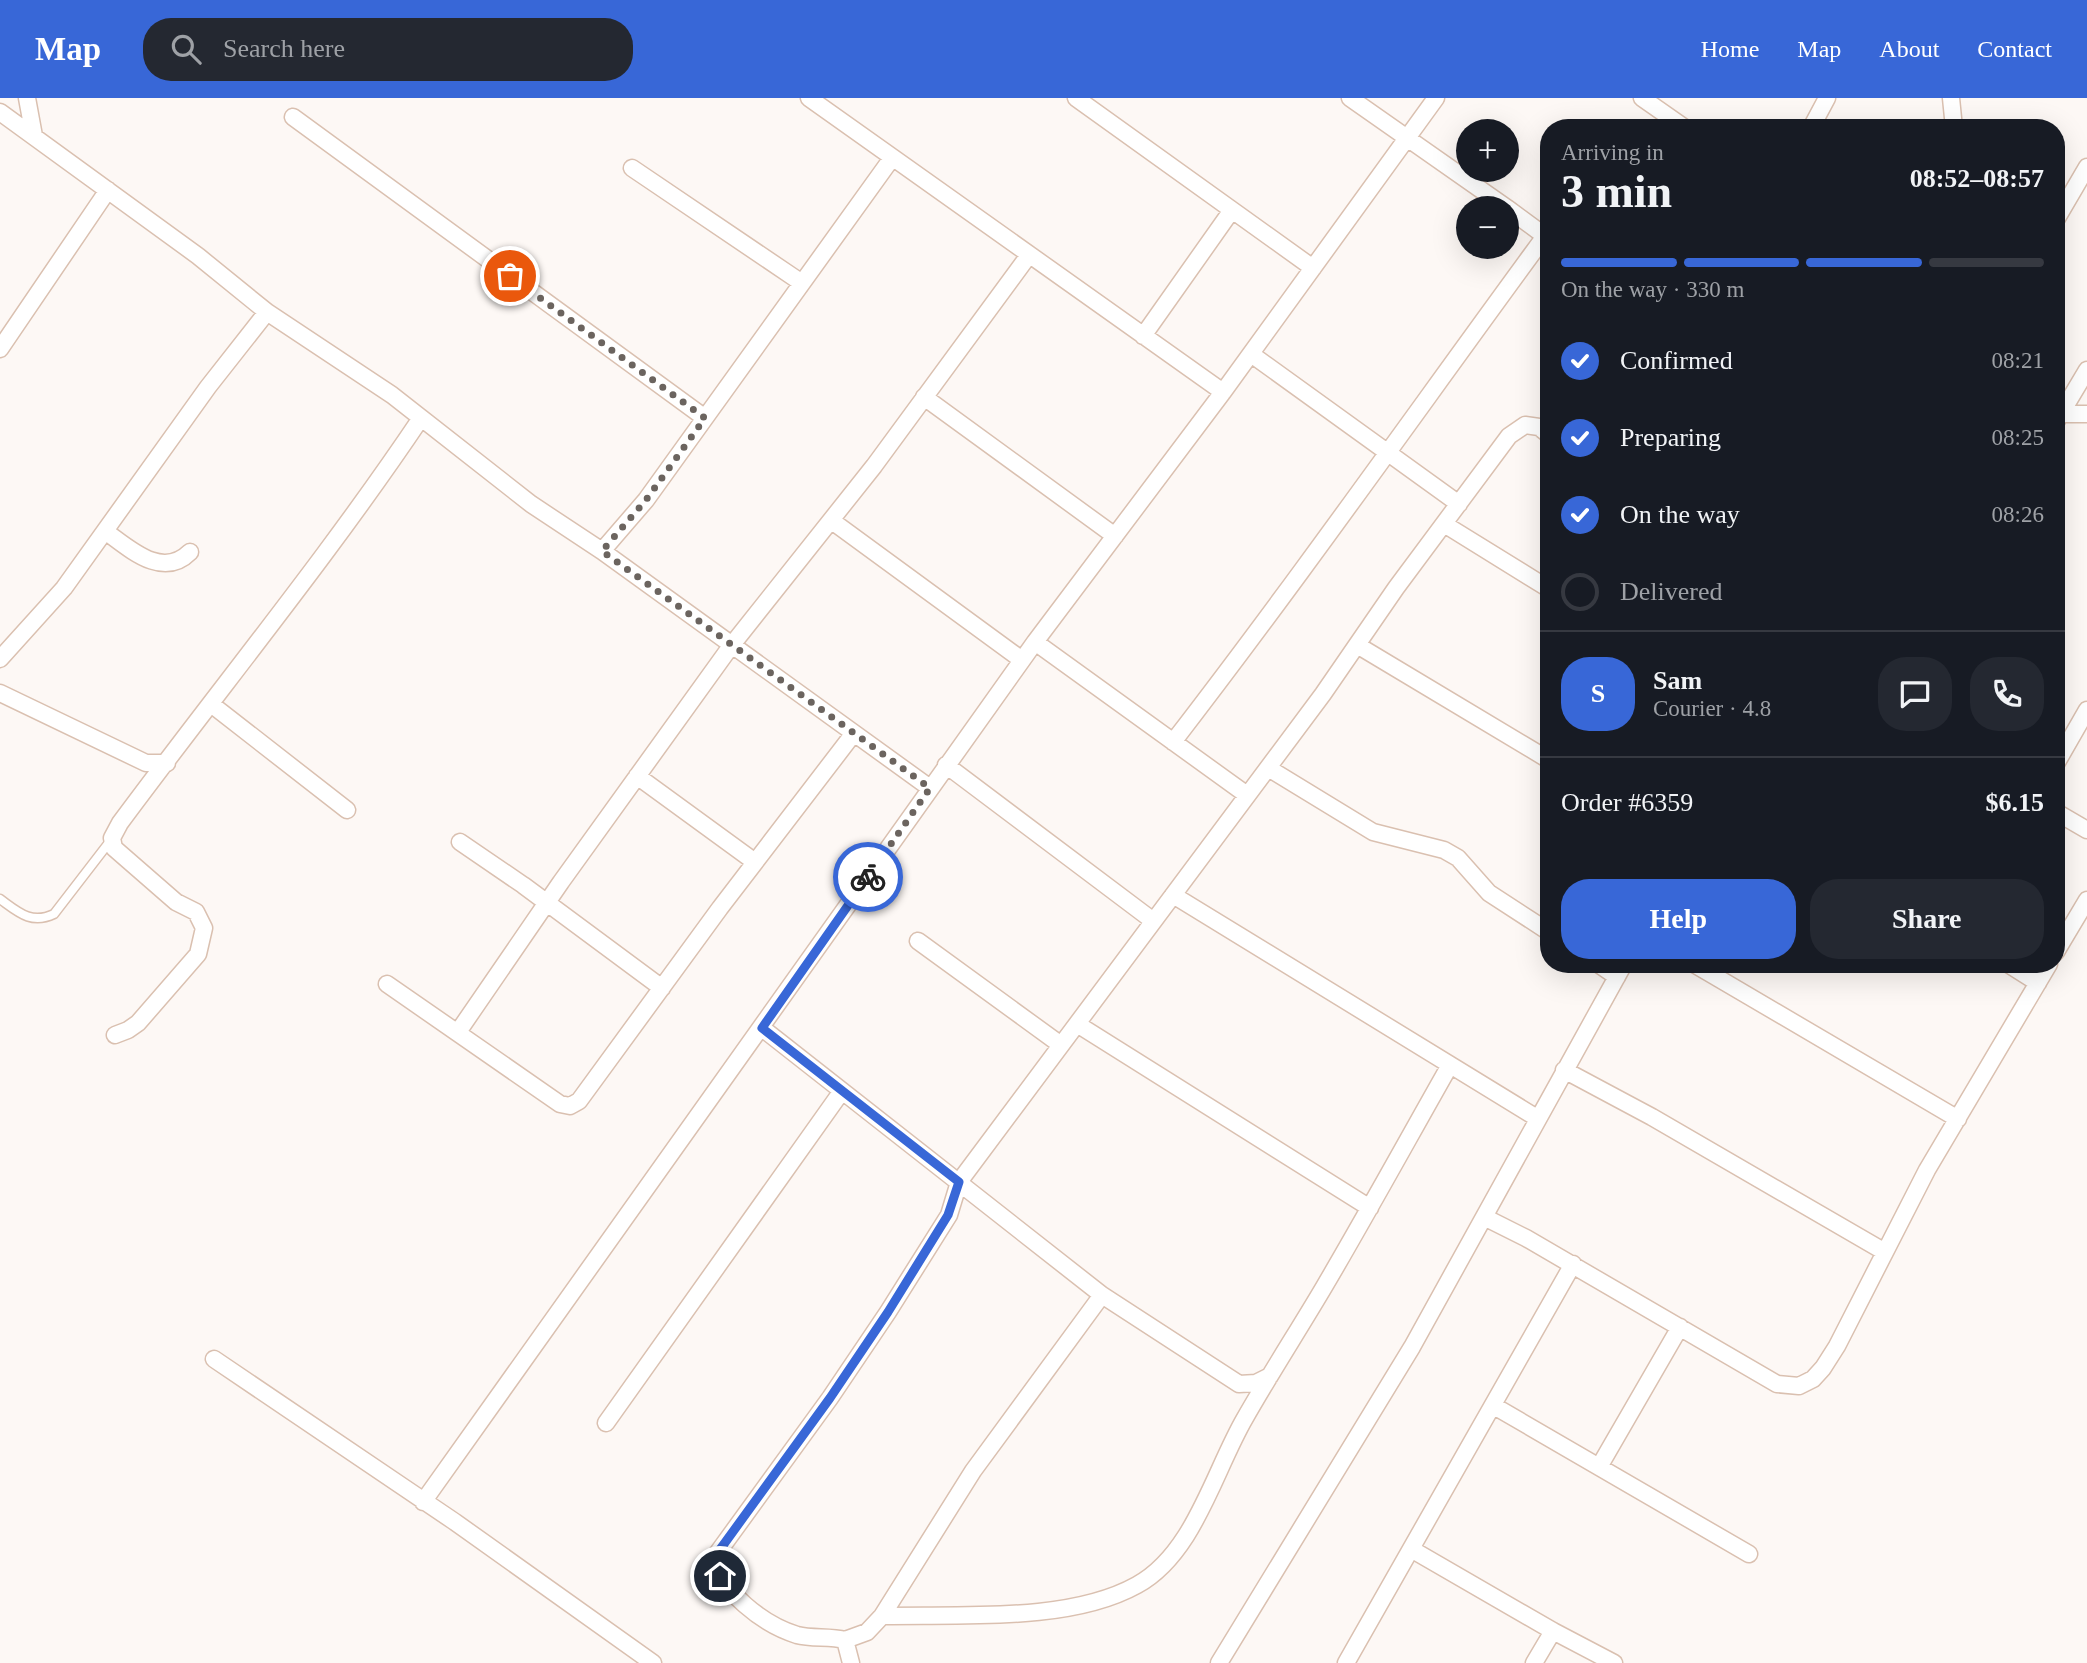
<!DOCTYPE html>
<meta charset="utf-8">
<style>
:root{--surface:#171b24;--page:#242831;--text:#f1f3f6;--muted:#9ea1a6;--line:#363941;--accent:#3867d7}
body{margin:0;font-family:Georgia,serif;background:var(--page);color:var(--text);height:100vh;display:flex;flex-direction:column;font-size:26px;white-space:nowrap}
*{box-sizing:border-box;margin:0}
p{font-size:23px;color:var(--muted)}
.icon{flex:none;width:38px;height:38px;fill:none;stroke:currentColor;stroke-width:2;stroke-linecap:round;stroke-linejoin:round}
.map{position:relative;flex:1;overflow:hidden}
.side{position:absolute;left:1540px;top:21px;width:525px;height:854px;display:flex;flex-direction:column;background:var(--surface);border-radius:28px;box-shadow:0 7px 28px #0002}
.side>*{flex:none}
.tools{position:absolute;left:1456px;top:21px;display:grid;gap:14px}
.tools a{display:grid;place-items:center;width:63px;height:63px;border-radius:50%;background:var(--surface);box-shadow:0 7px 28px #0002;font-size:35px}
.pin{position:absolute;display:grid;place-items:center;width:60px;height:60px;color:#fff;margin:-30px;border:4px solid #fff;border-radius:50%;box-shadow:0 2px 7px #0007}
.courier{position:absolute;display:grid;place-items:center;width:70px;height:70px;margin:-35px;border:5px solid #3867d7;border-radius:50%;background:#fff;color:#222;box-shadow:0 2px 9px #0007}
.headline em{font-style:normal;font-weight:600}
.headline div{display:flex;flex-direction:column-reverse}
.headline{display:flex;align-items:center;justify-content:space-between;height:119px;padding:0 21px}
h1{font-size:46px;font-weight:600;line-height:52px}
.bar{display:grid;grid-template-columns:repeat(4,1fr);gap:10px 7px;align-content:center;height:84px;padding:0 21px}
.bar i{height:9px;border-radius:5px;background:var(--line)}
.bar .selected{background:var(--accent)}
.bar p{grid-column:span 4}
.line{display:flex;align-items:center;gap:18px;padding:0 21px;border-top:2px solid var(--line)}
.line div{flex:1}
.round{display:grid;place-items:center;flex:none;width:74px;height:74px;border-radius:28px;background:var(--page)}
ol{padding:0 21px;list-style:none}
li{display:flex;align-items:center;gap:21px;height:77px}
li p{margin-inline-start:auto}
li .icon{padding:7px;border-radius:50%;background:var(--accent);color:#fff;stroke-width:4}
li:last-child{color:var(--muted)}
li i{width:38px;height:38px;border:4px solid var(--line);border-radius:50%}
.action{display:flex;gap:14px;margin-top:auto;padding:14px 21px}
.action a{flex:1;height:80px;border-radius:28px;background:var(--accent);color:#fff;font-size:28px;font-weight:600;line-height:80px;text-align:center}
.action a+a{background:var(--page);color:var(--text)}
header{display:flex;align-items:center;gap:42px;box-sizing:border-box;height:98px;padding:0 35px;background:var(--accent);color:#fff}
header strong{font-size:33px}
nav{display:flex;gap:38px;margin-inline-start:auto;font-size:24px}
.search{width:490px;height:63px;background:var(--page);display:flex;align-items:center;gap:18px;box-sizing:border-box;padding:0 24px;border-radius:28px;color:var(--muted);font-size:26px}
.map>svg:first-child{display:block}
.lines{fill:none;stroke-linecap:round;stroke-linejoin:round}
.service-casing{stroke:#dac0b0;stroke-width:11}
.minor-casing{stroke:#dac0b0;stroke-width:19}
.service{stroke:#fff;stroke-width:8}
.minor{stroke:#fff;stroke-width:16}
.done{stroke:#6b645f;stroke-width:7;stroke-dasharray:0 12.6}
.route{stroke:#3867d7;stroke-width:9}
</style>
<header>
<strong>Map</strong>
<div class="search"><svg class="icon" aria-label="search" viewBox="0 0 24 24"><circle cx="10" cy="10" r="6"/><path d="M15 15l6 6"/></svg>Search here</div>
<nav><a>Home</a><a>Map</a><a>About</a><a>Contact</a></nav>
</header>
<div class="map">
<svg width="2087" height="1565" viewBox="0 0 2087 1565">
<rect width="100%" height="100%" fill="#fdf8f5"/>
<g class="lines">
<defs>
<path id="service" d="M0 801C18 814 31 827 54 816L111 742"/>
<path id="minor" d="M27 0 34 38
M809 0 1223 294
M1076 0 1313 170
M1350 0 1507 110
M1642 0 1685 30
M1951 0 1954 30
M0 14 198 158 267 214
M293 19 705 320
M1811 30 1827 0
M632 70 802 185
M1507 110 1549 141
M2056 122 2087 69
M1143 238 1232 112
M0 251 108 92
M1251 256 1459 406
M924 299 1115 438
M2056 316H2087
M2056 324 2087 272
M832 423 1022 562
M1444 426 1549 491
M105 433C129 450 162 482 190 454
M602 453 646 402 892 60
M1035 544 1247 697
M1357 547 1549 662
M0 561 64 490 208 289 267 214 392 297 531 406 602 453 930 690
M0 595 146 665H167
M211 606 347 712
M1173 644C1301 478 1421 307 1545 138
M2056 666 2087 612
M946 667 1152 822
M1268 670 1373 734 1444 752 1458 760 1489 795 1549 834
M637 678 755 764
M2056 714 2087 732
M460 744 523 787 662 890
M1173 797 1537 1020
M918 843 1061 947
M2056 854 2087 802
M1598 866 1617 879
M1694 866 1958 1021
M2008 866 2038 885
M387 886 560 1006 570 1008 579 1003 720 810 854 635
M1077 926 1370 1110
M762 930 1102 1197 1239 1286 1256 1285 1270 1278
M458 934 561 784 731 548 874 368 1029 157
M115 937 128 932 138 925 198 856 204 830 196 814 176 804 114 750 112 740 120 725C220 590 327 460 421 320
M1564 972 1652 1019 1885 1154
M1484 1119 1526 1140 1777 1286 1799 1288 1813 1281 1823 1270 1837 1248 1927 1072 2049 866
M214 1261 455 1424 653 1565
M1494 1308 1749 1456
M606 1325 842 993
M1599 1369 1680 1229
M423 1404 1035 544 1223 294 1436 0
M1411 1451 1553 1533 1614 1565
M882 1518C959 1516 1069 1525 1137 1487 1194 1456 1214 1373 1245 1320 1270 1276 1298 1233 1324 1189 1367 1116 1408 1041 1450 967
M845 1542 867 1534 882 1518 973 1373 1102 1197
M851 1565 845 1542C830 1538 812 1541 797 1537 765 1527 717 1493 716 1457L830 1300 888 1214 949 1117 959 1084 1323 596 1396 490 1509 338 1525 327 1539 329 1549 337
M1219 1565 1412 1249 1624 866
M1346 1565 1573 1166
M1534 1565 1553 1533"/>
</defs>
<use href="#service" class="service-casing"/>
<use href="#minor" class="minor-casing"/>
<use href="#service" class="service"/>
<use href="#minor" class="minor"/>
</g>
<g class="lines">
<path class="done" d="M510 178 705 320 646 402 602 453 930 690 868 779"/>
<path class="route" d="M720 1478 716 1470V1457L830 1300 888 1214 948 1117 959 1084 762 930 868 779"/>
</g>
</svg>
<div class="tools">
<a>+</a>
<a>−</a>
</div>
<div class="pin" style="left:510px;top:178px;background:#ea580c"><svg class="icon" aria-label="bag" viewBox="0 0 24 24"><path d="M5 8h14l-1 12H6zM9 8a3 3 0 0 1 6 0"/></svg></div>
<div class="pin" style="left:720px;top:1478px;background:#1f2937"><svg class="icon" aria-label="home" viewBox="0 0 24 24"><path d="M3 11l9-7 9 7M6 9v11h12V9"/></svg></div>
<div class="courier" style="left:868px;top:779px"><svg class="icon" aria-label="bike" viewBox="0 0 24 24"><circle cx="6" cy="16" r="4"/><circle cx="18" cy="16" r="4"/><path d="M6 16l4-8h5l3 8M10 8l3 8H6M13 5h3"/></svg></div>
<section class="side">
<div class="headline"><div><h1>3 min</h1><p>Arriving in</p></div><em>08:52–08:57</em></div>
<div class="bar"><i class="selected"></i><i class="selected"></i><i class="selected"></i><i></i><p>On the way · 330 m</p></div>
<ol>
<li><svg class="icon" aria-label="check" viewBox="0 0 24 24"><path d="M5 12l5 5 9-10"/></svg>Confirmed<p>08:21</p></li>
<li><svg class="icon" aria-label="check" viewBox="0 0 24 24"><path d="M5 12l5 5 9-10"/></svg>Preparing<p>08:25</p></li>
<li><svg class="icon" aria-label="check" viewBox="0 0 24 24"><path d="M5 12l5 5 9-10"/></svg>On the way<p>08:26</p></li>
<li><i></i>Delivered</li>
</ol>
<div class="line" style="height:126px"><b class="round" style="background:var(--accent);color:#fff">S</b><div><b>Sam</b><p>Courier · 4.8</p></div><a class="round"><svg class="icon" aria-label="chat" viewBox="0 0 24 24"><path d="M4 5h16v11H9l-5 4z"/></svg></a><a class="round"><svg class="icon" aria-label="phone" viewBox="0 0 24 24"><path d="M5 4h4l2 5-3 2q2 4 5 5l2-3 5 2v4C11 20 4 13 5 4z"/></svg></a></div>
<div class="line" style="height:91px"><div>Order #6359</div><b>$6.15</b></div>
<div class="action"><a>Help</a><a>Share</a></div>
</section>
</div>
